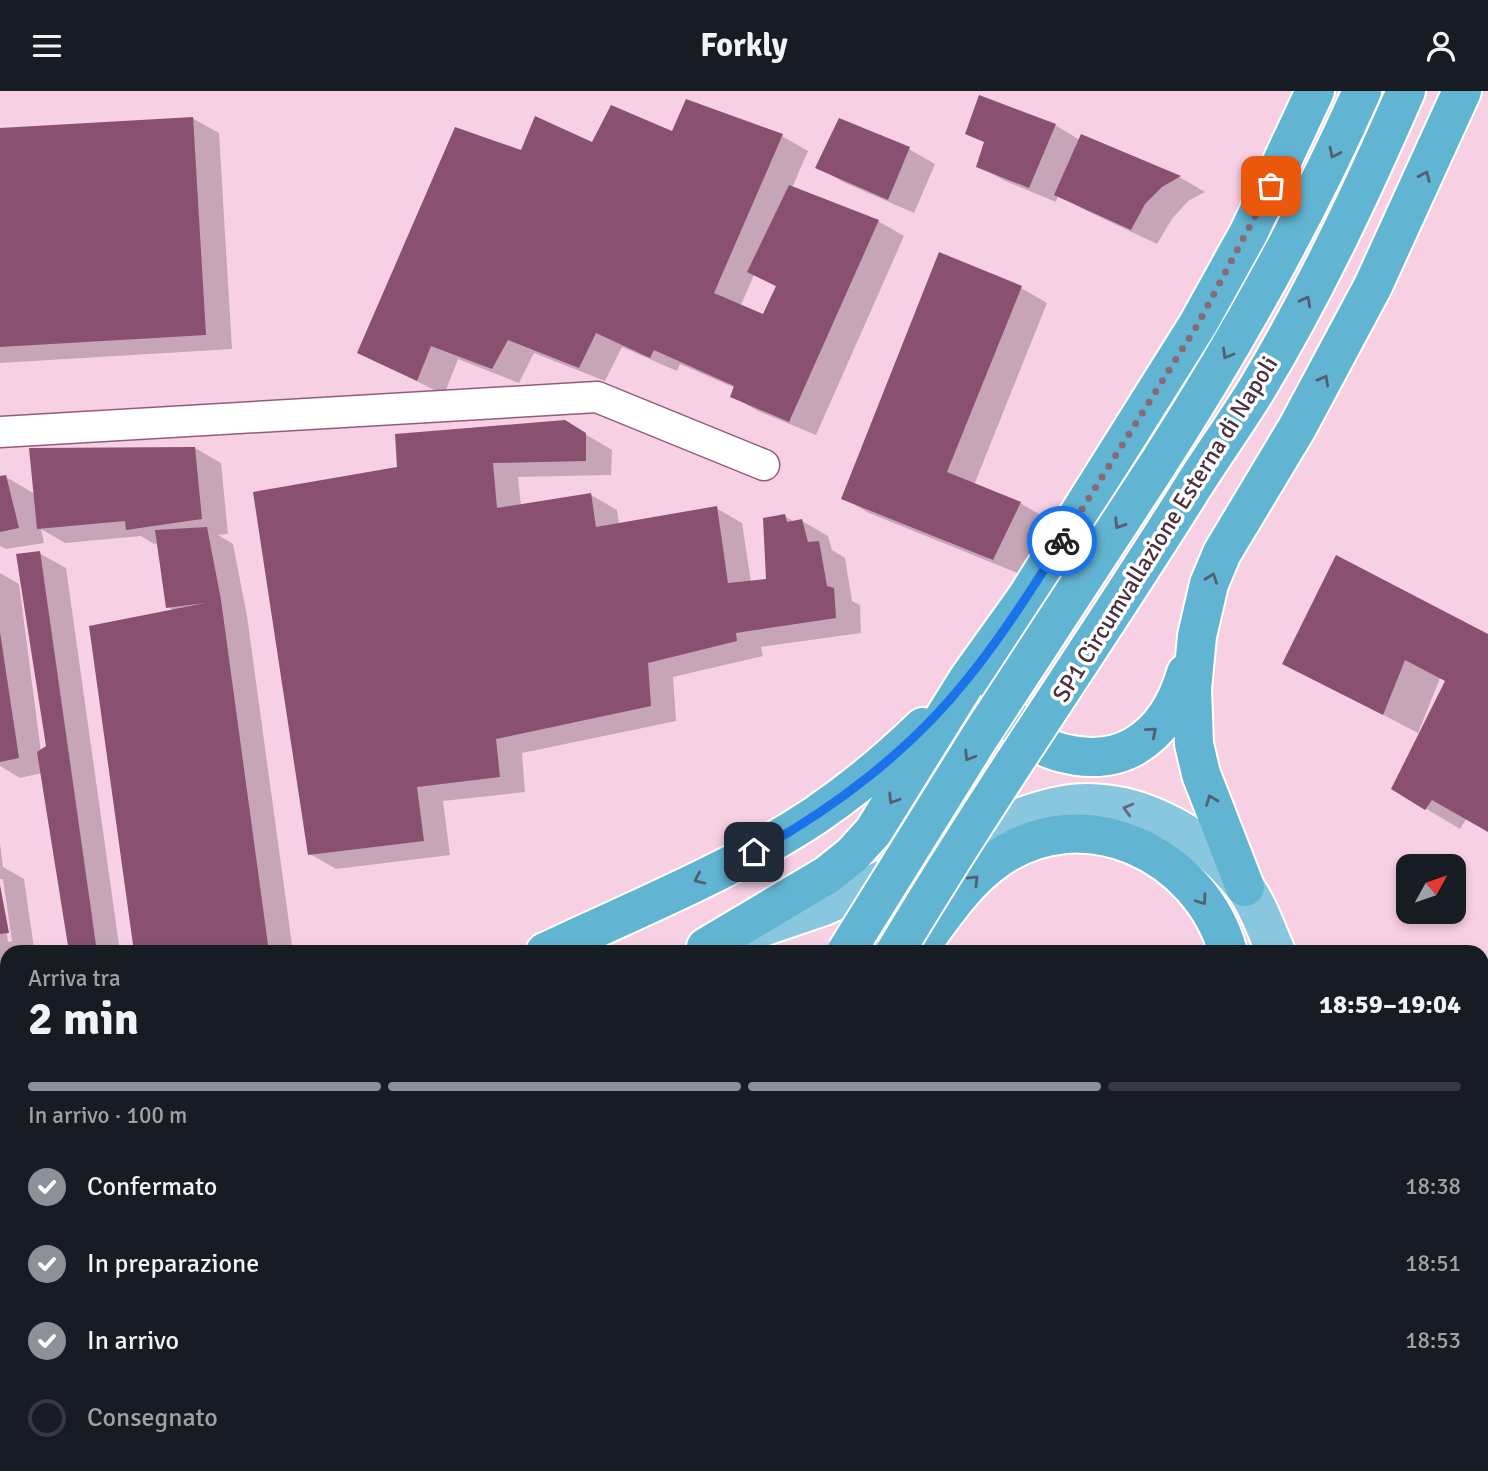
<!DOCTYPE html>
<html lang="it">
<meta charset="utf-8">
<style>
:root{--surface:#171b24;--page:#242831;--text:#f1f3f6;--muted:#9ea1a6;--line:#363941;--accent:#8c9099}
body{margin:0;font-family:Signika,sans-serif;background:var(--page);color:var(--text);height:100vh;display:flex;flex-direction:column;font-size:26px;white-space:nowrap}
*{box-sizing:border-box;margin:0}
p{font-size:23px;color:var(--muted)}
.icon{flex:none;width:38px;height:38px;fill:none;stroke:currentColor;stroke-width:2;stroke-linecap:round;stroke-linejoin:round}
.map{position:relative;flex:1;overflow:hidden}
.side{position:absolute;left:0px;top:854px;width:1489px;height:527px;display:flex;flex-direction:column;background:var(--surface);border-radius:21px 21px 0 0;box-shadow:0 4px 10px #0003}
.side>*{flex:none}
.needle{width:46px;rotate:50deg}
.tools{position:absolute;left:1396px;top:763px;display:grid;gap:14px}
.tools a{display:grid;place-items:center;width:70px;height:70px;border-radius:14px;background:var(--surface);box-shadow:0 4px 10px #0003;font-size:35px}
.pin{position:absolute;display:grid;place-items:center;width:60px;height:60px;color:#fff;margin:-30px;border-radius:14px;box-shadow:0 4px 10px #0006}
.courier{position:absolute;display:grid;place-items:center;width:70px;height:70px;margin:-35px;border:5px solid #1a73e8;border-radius:50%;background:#fff;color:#222;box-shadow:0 2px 9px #0007}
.headline em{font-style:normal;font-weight:700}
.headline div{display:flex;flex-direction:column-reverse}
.headline{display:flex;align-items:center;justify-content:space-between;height:119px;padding:0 28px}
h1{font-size:46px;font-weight:700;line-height:52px}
.bar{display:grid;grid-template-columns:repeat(4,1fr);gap:10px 7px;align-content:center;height:84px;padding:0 28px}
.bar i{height:9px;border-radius:5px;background:var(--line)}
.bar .current{background:var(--accent)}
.bar p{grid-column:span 4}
ol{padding:0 28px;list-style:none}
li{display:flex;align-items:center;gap:21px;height:77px}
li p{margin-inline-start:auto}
li .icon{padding:7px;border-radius:50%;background:var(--accent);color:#fff;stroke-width:4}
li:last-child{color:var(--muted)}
li i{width:38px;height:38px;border:4px solid var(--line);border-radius:50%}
header{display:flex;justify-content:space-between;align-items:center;height:91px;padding:0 28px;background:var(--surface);font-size:32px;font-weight:700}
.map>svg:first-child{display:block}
.shadow{fill:#0003;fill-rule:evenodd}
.building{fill:#89516f}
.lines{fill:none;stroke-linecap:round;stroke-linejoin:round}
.minor-casing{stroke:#945b79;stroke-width:33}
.tertiary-casing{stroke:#945b79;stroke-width:40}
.primary-casing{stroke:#fff;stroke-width:42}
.trunk-casing{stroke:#fff;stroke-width:42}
.minor{stroke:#fff;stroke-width:30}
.tertiary{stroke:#fff;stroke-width:37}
.primary{stroke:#89c7de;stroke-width:38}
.trunk{stroke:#62b4d3;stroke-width:38}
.trunk-bridge-casing{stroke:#fff;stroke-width:42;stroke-linecap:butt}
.trunk-bridge{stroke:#62b4d3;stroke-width:38}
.oneway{stroke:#535f72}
.oneway2{stroke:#646d7e}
.done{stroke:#886978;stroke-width:7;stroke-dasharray:0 12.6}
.route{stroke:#1a73e8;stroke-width:9}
.labels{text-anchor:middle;stroke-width:7;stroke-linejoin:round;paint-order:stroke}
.street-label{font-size:24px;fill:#4b313e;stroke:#fefefe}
</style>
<header><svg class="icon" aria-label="menu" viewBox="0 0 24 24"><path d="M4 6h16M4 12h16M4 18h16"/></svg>Forkly<svg class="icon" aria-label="person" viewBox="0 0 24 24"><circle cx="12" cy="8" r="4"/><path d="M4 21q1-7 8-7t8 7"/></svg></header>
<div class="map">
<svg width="1488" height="1380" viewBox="0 0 1488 1380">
<rect width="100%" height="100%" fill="#f8d0e4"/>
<path class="shadow" d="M192 27 219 42 232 258 0 272V38Z
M1055 34 1080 49 1082 46 1181 87 1205 101 1188 110 1172 128 1157 153 1083 118 1058 104 1056 111 1005 90 978 75 986 52 967 42Z
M673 42 782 45 808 60 792 97 878 130 904 145 816 344 758 320 732 305 735 297 680 273 677 280 622 256 605 290 534 262 519 292 458 268 444 304 359 261 522 61ZM754 184 777 196 764 225 740 216Z
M909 58 935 73 914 122 843 91 817 76Z
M1021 197 1047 212 974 394 1020 412 1046 427 1020 483 869 422 843 407Z
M565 331 612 359 611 384 518 386 521 415 591 404 617 419 619 433 716 417 742 432 751 491 768 490 784 425 795 431 802 430 828 445 832 459 845 467 852 510 860 514 861 542 761 556 763 565 673 586 676 630 522 662 525 701 443 710 450 764 336 778 310 763 399 378Z
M195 357 221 372 228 443 218 444 233 453 247 525 293 861H136L174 520 168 516 159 452 154 453 141 445 65 452 41 438 44 452 6 458 0 455V387L6 386 35 403Z
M39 462 66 477 120 861H71L42 682 20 687 0 675V482L19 493 41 661 48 656Z
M1488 545V739L1467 727 1460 738 1393 698 1447 591 1440 587 1418 642 1284 572Z
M0 752 3 776 24 788 34 857 7 861V984L0 980V795L8 851 12 850 3 788H0Z
M1482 903 1488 905V1001L1482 1000Z
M1482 1008 1483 1016 1488 1017V1077H1482Z
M1069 1374H1217L1205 1380H1071Z
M1292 1374H1383L1386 1380H1279Z"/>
<path class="building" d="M979 4 1056 33 1029 97 976 76 984 51 965 43Z
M686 8 783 43 714 202 763 223 776 195 747 181 789 94 879 129 789 331 730 306 734 295 654 259 650 267 596 242 579 277 508 249 492 278 431 255 417 290 357 262 455 36 521 59 535 25 592 51 611 14 672 40Z
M193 26 206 244 0 256V37Z
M839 27 910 56 888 109 815 77Z
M1081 43 1181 85 1162 96 1145 113 1131 139 1054 104Z
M939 161 1022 195 947 381 1021 411 993 469 841 408Z
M565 329 586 342V370L493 372 497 417 591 402 596 436 717 415 728 492 766 488 763 427 785 423 787 431 802 428 808 451 819 450 827 495 834 497 836 527 736 542 737 550 648 572 651 615 496 648 500 686 417 696 424 750 308 764 253 401 397 376 395 343Z
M195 356 202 428 126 439 125 430 37 438 29 357Z
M6 384 19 437 0 441V385Z
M207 436 221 509 269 861H134L89 535 205 512 166 517 155 439Z
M40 460 97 861H69L37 661 46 655 16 463Z
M1336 464 1488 543V741L1432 709 1425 719 1391 698 1445 590 1405 569 1383 624 1282 573Z
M0 541 19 667 0 671Z
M0 794 9 842 0 843Z
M0 901 7 903V966L0 967Z
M1482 901 1488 903V928L1485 927 1483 935Z
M1482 1014H1487L1488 1068H1482Z
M1488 1273V1380H1435L1432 1374H1482V1276Z
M1067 1374H1162L1149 1380H1069Z
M1288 1374H1365L1368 1380H1275Z"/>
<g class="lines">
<defs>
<path id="minor" d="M0 341 597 306 764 374
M1018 1374V1380"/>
<path id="tertiary" d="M449 1374 450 1380"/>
<path id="primary" d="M748 841 824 815 1024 725C1045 718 1065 712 1087 712 1147 712 1207 748 1243 794 1257 811 1267 841 1276 861
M1482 1104 1488 1105
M1482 1136 1488 1137
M60 1374 61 1380
M479 1374 488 1380
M765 1380 789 1374"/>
<path id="trunk" d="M1156 376C1234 255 1304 131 1362 0
M1194 394C1215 361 1238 329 1258 296 1315 201 1362 101 1406 0
M997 580C998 601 1005 623 1020 639 1048 666 1101 675 1135 655 1163 638 1177 612 1186 582
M1245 796 1201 683 1194 653 1192 598 1197 545 1209 493 1222 462 1297 337 1373 195 1462 0
M706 856 827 784 852 764 873 741 968 588 1026 507 1198 233 1249 141 1315 0
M545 861C636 818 732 780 816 724 854 698 890 668 923 636
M916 861C940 830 963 792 996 769 1083 706 1201 763 1228 861
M0 1097 7 1095
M0 1152 7 1153
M313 1374 318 1380
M363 1374 368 1380
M891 1374 905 1380
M621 1380 622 1374
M665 1380 667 1374
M987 1380V1374"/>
</defs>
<use href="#minor" class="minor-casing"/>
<use href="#tertiary" class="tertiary-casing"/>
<use href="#primary" class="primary-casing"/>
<use href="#trunk" class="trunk-casing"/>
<use href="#minor" class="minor"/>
<use href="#tertiary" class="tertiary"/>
<use href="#primary" class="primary"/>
<use href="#trunk" class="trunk"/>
<defs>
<path id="trunk-bridge" d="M846 861 979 647 1156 376
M895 861C990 702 1096 551 1194 394"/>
</defs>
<use href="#trunk-bridge" class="trunk-bridge-casing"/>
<use href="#trunk-bridge" class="trunk-bridge"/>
</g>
<defs><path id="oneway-chevron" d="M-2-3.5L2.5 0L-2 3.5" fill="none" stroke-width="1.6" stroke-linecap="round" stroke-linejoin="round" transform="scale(1.75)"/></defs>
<g class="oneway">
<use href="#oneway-chevron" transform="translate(1334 62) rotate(116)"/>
<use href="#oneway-chevron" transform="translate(1425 85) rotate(-66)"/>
<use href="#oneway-chevron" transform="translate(1306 210) rotate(-62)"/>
<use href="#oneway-chevron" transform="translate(1227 263) rotate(120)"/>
<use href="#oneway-chevron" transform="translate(1324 289) rotate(-61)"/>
<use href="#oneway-chevron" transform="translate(1119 433) rotate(123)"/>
<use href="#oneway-chevron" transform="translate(1212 487) rotate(-70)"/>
<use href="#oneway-chevron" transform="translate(1152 641) rotate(-41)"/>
<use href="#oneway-chevron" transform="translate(969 665) rotate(122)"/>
<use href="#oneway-chevron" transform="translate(893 708) rotate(122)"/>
<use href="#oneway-chevron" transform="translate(1211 709) rotate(-111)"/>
<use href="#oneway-chevron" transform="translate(699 788) rotate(155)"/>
<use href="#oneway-chevron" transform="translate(974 789) rotate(-45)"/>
<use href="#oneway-chevron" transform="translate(1202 809) rotate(54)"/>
</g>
<use class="oneway2" href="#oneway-chevron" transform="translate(1128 718) rotate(-165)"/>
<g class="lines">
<path class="done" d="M1062 450 1198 233 1271 95"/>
<path class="route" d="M754 761C834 718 912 658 968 587 1003 544 1033 497 1062 450"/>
</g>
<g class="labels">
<g class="street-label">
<text transform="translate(1165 438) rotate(-58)" y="8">SP1 Circumvallazione Esterna di Napoli</text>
</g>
</g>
</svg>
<div class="tools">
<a><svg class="needle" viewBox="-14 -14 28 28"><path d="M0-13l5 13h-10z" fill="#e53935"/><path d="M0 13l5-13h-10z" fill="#9ea1a6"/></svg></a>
</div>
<div class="pin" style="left:1271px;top:95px;background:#ea580c"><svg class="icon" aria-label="bag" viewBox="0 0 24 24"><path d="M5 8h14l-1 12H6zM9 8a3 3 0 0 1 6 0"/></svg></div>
<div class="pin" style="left:754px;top:761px;background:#1f2937"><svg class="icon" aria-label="home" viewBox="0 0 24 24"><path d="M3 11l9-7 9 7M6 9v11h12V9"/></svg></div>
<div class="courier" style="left:1062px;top:450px"><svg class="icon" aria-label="bike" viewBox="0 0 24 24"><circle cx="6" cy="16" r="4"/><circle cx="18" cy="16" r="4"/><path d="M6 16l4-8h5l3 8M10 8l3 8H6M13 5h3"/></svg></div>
<section class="side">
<div class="headline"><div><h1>2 min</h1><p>Arriva tra</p></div><em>18:59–19:04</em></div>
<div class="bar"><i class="current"></i><i class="current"></i><i class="current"></i><i></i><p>In arrivo · 100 m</p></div>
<ol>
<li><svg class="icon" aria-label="check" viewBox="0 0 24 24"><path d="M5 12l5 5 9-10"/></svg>Confermato<p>18:38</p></li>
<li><svg class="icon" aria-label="check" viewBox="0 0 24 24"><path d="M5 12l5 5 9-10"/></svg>In preparazione<p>18:51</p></li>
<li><svg class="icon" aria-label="check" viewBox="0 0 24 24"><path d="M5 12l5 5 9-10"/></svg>In arrivo<p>18:53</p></li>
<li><i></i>Consegnato</li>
</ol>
</section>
</div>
